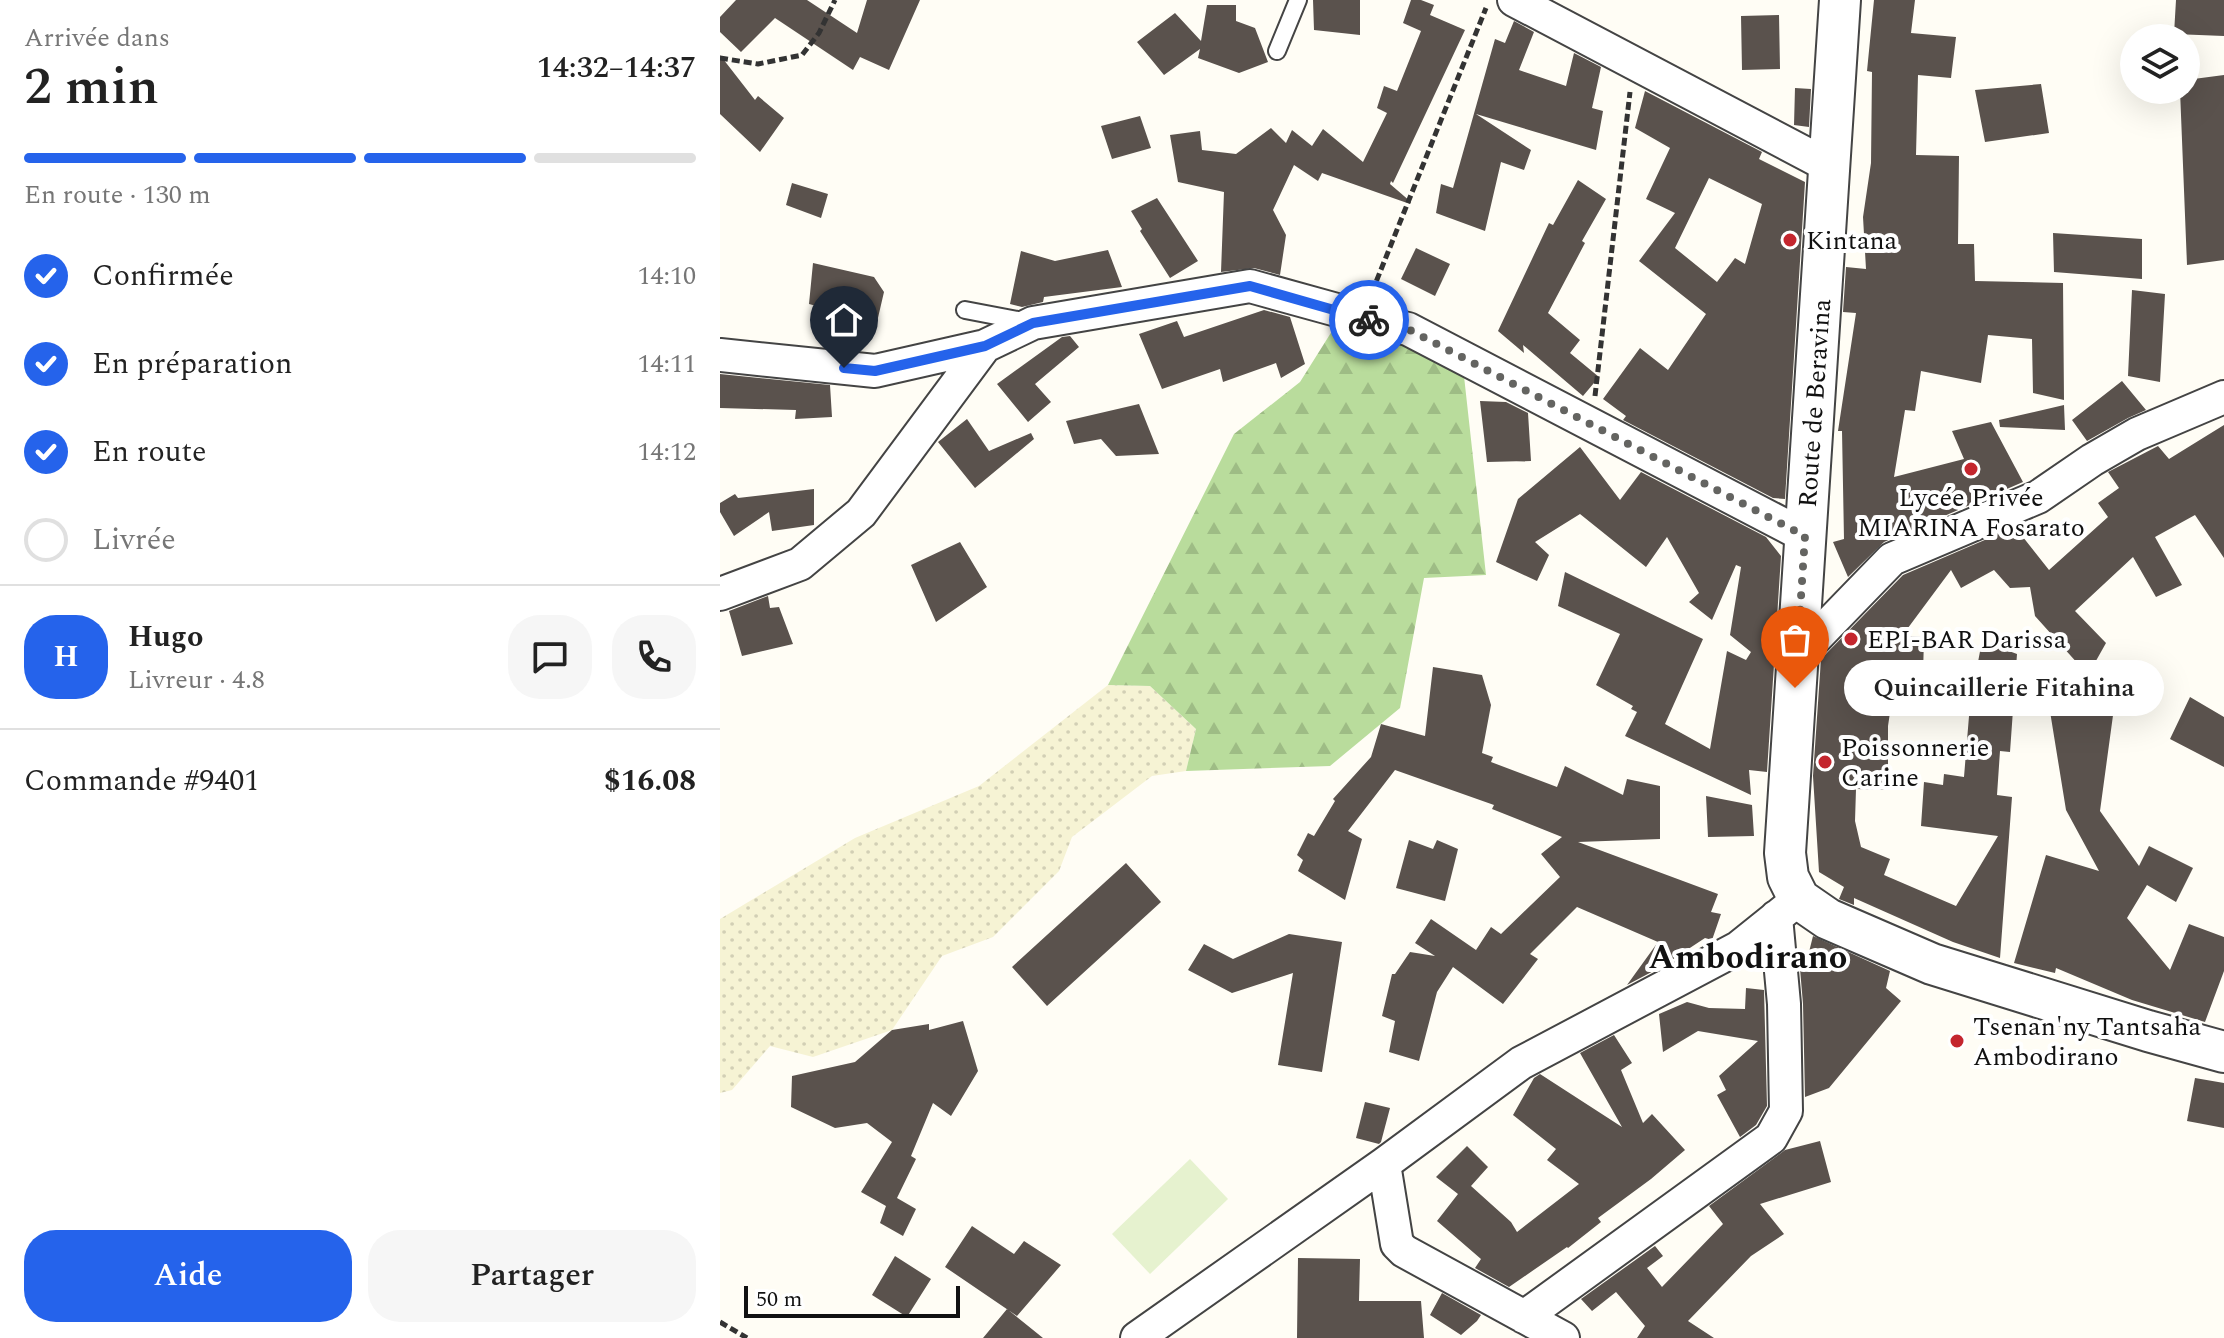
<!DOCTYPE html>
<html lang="fr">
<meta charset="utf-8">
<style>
:root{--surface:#fff;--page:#f6f6f6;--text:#222;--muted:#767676;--line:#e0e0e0;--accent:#2563eb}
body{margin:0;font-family:Spectral,serif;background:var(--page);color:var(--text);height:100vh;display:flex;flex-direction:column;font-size:30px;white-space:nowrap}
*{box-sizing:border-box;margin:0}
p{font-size:26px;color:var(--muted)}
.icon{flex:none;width:44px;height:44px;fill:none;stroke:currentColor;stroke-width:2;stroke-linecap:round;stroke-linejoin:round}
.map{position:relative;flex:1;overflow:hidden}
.sheet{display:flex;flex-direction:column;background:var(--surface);width:720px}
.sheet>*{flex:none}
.buttons{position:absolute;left:1400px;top:24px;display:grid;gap:16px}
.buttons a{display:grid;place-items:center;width:80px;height:80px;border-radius:50%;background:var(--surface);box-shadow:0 8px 32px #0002;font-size:40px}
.scale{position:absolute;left:24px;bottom:20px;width:216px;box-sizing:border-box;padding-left:8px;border:4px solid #111;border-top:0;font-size:22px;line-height:28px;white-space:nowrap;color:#111;-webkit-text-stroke:6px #fff;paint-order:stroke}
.pin{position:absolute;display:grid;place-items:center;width:68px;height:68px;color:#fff;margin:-82px -34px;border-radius:50% 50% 50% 0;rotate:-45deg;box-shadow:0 0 8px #0007}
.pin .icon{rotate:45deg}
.courier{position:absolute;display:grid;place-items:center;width:80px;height:80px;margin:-40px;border:6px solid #2563eb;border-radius:50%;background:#fff;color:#222;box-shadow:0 2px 10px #0007}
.bubble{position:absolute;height:56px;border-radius:28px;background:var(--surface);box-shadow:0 8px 32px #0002;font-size:26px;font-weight:600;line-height:56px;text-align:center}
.summary em{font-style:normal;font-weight:600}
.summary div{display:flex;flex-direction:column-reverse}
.summary{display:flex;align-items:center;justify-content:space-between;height:136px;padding:0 24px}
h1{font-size:52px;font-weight:600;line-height:60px}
.bar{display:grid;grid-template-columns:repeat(4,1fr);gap:12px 8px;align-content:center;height:96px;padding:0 24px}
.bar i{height:10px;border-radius:6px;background:var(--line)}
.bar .selected{background:var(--accent)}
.bar p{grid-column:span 4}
.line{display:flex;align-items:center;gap:20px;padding:0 24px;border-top:2px solid var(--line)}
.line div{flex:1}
.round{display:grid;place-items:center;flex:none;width:84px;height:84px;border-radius:32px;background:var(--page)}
ol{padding:0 24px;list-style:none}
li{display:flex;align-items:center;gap:24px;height:88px}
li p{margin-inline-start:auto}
li .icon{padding:8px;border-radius:50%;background:var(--accent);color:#fff;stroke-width:4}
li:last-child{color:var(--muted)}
li i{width:44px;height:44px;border:4px solid var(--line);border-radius:50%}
.cta{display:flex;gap:16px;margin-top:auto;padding:16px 24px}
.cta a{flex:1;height:92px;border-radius:32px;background:var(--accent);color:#fff;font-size:32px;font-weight:600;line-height:92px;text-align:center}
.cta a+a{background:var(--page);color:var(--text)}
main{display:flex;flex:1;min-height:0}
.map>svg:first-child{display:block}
.farmland{fill:url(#farmland-dots)}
.forest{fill:url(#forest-firs)}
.pitch{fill:#e6f2cf}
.building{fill:#5a524d;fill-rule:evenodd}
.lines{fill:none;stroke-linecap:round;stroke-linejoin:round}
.service-casing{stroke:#444;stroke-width:20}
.minor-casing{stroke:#444;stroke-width:36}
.tertiary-casing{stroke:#444;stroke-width:44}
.path{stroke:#333;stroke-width:5;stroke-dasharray:8 4;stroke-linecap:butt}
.service{stroke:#fff;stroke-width:16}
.minor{stroke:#fff;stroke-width:32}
.tertiary{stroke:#fff;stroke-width:40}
.done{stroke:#646461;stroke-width:8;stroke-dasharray:0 14.4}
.route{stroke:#2563eb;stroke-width:10}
.poi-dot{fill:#c4262e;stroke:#fff;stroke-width:3}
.labels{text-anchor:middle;stroke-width:8;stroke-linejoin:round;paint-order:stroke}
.poi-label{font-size:26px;fill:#111;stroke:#fff;text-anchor:start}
.street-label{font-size:26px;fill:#111;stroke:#fff}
.district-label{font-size:34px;font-weight:bold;fill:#111;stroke:#fff}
</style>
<main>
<section class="sheet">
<div class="summary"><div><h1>2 min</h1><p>Arrivée dans</p></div><em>14:32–14:37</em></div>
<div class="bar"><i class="selected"></i><i class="selected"></i><i class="selected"></i><i></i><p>En route · 130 m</p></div>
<ol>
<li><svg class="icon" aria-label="check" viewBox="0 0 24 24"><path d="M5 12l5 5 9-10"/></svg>Confirmée<p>14:10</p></li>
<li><svg class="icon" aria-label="check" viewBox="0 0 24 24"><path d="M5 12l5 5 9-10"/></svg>En préparation<p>14:11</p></li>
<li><svg class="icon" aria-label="check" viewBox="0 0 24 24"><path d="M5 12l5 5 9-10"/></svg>En route<p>14:12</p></li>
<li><i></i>Livrée</li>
</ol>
<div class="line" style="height:144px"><b class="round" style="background:var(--accent);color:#fff">H</b><div><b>Hugo</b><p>Livreur · 4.8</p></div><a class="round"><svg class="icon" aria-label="chat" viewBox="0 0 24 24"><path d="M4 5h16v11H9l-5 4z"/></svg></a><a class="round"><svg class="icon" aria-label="phone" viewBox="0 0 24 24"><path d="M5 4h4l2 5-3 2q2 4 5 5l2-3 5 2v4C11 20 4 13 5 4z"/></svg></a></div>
<div class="line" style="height:104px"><div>Commande #9401</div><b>$16.08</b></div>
<div class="cta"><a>Aide</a><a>Partager</a></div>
</section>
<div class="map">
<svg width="1504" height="1338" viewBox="0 0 1504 1338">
<defs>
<pattern id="farmland-dots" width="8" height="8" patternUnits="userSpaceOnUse" patternTransform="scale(2)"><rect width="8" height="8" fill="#f6f3d4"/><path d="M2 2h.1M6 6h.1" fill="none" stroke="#d2cfb5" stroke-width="1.8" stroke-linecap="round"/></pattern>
<pattern id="forest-firs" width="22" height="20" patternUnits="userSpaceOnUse" patternTransform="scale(2)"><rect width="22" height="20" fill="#b9dc9c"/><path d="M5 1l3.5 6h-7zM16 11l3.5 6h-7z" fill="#9ebc85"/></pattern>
</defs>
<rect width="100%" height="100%" fill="#fffdf5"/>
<path class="farmland" d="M388 685 430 686 476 729 466 771 432 776 352 837 339 871 273 937 222 956 172 1030 93 1057 50 1046 12 1090 0 1093V919L135 838 259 786Z"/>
<path class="forest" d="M624 312 742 358 766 575 704 578 680 708 610 766 466 771 476 729 430 686 388 685 514 434 580 382Z"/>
<path class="pitch" d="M470 1159 508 1199 430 1274 392 1234Z"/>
<path class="building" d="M16 0H87L137 33 147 0H200L169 70 140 57 133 70 55 18 21 52 0 32V17Z
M593 0H640V35L594 30Z
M691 0H701L714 5 710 15 745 30 673 183 671 181 670 184 691 202 690 204 602 173 598 181 574 165 553 210 566 235 560 275 534 268 501 272 504 192 458 182 450 135 480 131 482 150 516 154 551 128 566 143 572 130 592 146 603 129 643 162 667 113 657 108 664 86 677 91 701 31 683 23Z
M1154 0H1195L1191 33 1236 37 1231 78 1198 75 1196 155 1239 156 1238 244H1254L1255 281 1343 283 1344 400 1313 393 1312 339 1268 335 1261 383 1201 371 1195 411 1185 410 1174 477 1244 459 1232 431 1271 422 1303 482 1164 542 1128 577 1113 542 1124 539 1122 431H1118L1136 313 1123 312 1126 267 1146 269 1143 217 1151 163 1152 72 1147 71Z
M1456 0H1504V36L1454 34Z
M487 5H516V21L535 28 548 62 519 73 478 58 480 49 444 75 417 42 455 13 481 41Z
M1059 15 1060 69 1022 70 1021 16Z
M794 21 814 32 799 70 846 86 854 53 881 67 872 108 883 111 876 150 756 114 811 150 804 170 781 162 765 231 716 213 721 184 733 188 775 39 785 43Z
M0 55 35 100 38 96 64 118 40 152 0 114Z
M1504 75V260L1467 265 1460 90H1466V80Z
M1321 84 1329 133 1265 142 1255 90Z
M1075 88 1091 89 1089 127 1074 125Z
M925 91 1042 152 1039 159 1085 182 1065 499 1053 498 903 420 906 416 883 399 920 348 948 370 986 314 919 261 955 213 926 199 950 148 915 128ZM989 178 1042 204 1025 264 1015 258 997 282 955 248Z
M420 116 431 148 392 159 381 126Z
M858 180 886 199 862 241 865 243 828 313 860 340 850 353 879 377 863 396 803 345 804 353 778 331 829 223 833 225Z
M72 183 108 194 101 218 66 205Z
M437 198 478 261 450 278 420 231 422 229 411 211Z
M1333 233 1422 239V279L1334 272Z
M696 248 730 264 715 296 681 279Z
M388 250 402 287 324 297 323 302 302 307 290 304 301 251 335 261Z
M93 263 154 277 164 292 157 322 89 304Z
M1412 290 1445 294 1440 382 1408 376Z
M544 310 570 317 585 364 561 378 556 363 503 382 500 369 442 389 419 334 457 321 464 337Z
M350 336 359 347 315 384 331 402 308 422 277 384 342 337Z
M0 374 110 385 112 417 75 419 76 410 0 408Z
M1402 381 1426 410 1408 418 1367 441 1352 420Z
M760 401 786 402 808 413 811 461 767 462Z
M419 404 439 454 396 456 381 439 354 444 346 421Z
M1344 405 1345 430 1280 427 1279 420Z
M247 419 269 451 311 433 314 439 255 488 218 442Z
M1504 425V558L1475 515 1435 537 1462 585 1436 597 1413 557 1355 611 1386 643 1368 675 1315 616 1310 587 1290 588 1274 570 1241 588 1231 570 1182 636 1204 637 1203 675 1176 672 1168 726V790L1136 789 1135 821 1141 847 1170 859 1164 875 1236 906 1278 836 1201 826 1204 782 1223 785 1224 774 1244 777 1250 704 1262 641 1297 654 1290 752 1280 751 1277 795 1292 797 1280 958 1233 942 1134 898V905L1119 899 1124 887 1099 872 1093 776 1101 659 1183 575 1295 527 1329 570 1388 517 1378 503 1399 488 1388 472 1438 446 1449 459Z
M860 447 900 500 921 472 1046 537 1061 556 1047 772 1029 770 1031 795 905 736 917 712 911 709 913 706 876 685 900 634 838 606 845 572 983 639 945 724 990 749 1007 651 1026 660 1031 652 1010 635 1021 567 1016 565 992 620 969 602 979 593 947 537 926 567 860 514 815 542 829 555 817 581 776 562 798 499Z
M94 489V525L52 531 49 512 14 536 0 512V503L15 494 18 498Z
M240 542 267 587 216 622 191 565Z
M48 596 50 608 59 607 73 644 22 656 9 611Z
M1322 662 1366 678 1346 713 1394 708 1380 811 1419 866 1429 846 1473 868 1456 902 1427 885 1407 918 1450 970 1469 924 1504 937V971L1485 1022 1412 1000 1336 968 1335 973 1294 963 1326 855 1379 871 1346 810Z
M713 667 762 675 771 705 762 753 773 757 771 762 837 787 845 766 903 795 907 779 940 786V839L858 842 998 894 991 912 1001 914 992 940 985 938 941 967 907 985 938 942 857 907 810 954 818 959 783 1004 733 967 717 992 699 1061 669 1052 675 1021 662 1016 672 974H675L690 952 715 956 695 943 711 919 756 950 771 927 781 934 840 877 821 854 842 837 772 809 774 805 675 770 628 831 642 839 625 900 578 871 583 860 577 855 588 833 594 836 615 801 613 799 651 757 661 724 705 736Z
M1470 697 1504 717V767L1450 739Z
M986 796 1032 805 1034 836 988 837Z
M689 840 713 849 717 840 738 849 725 901 676 888Z
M406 863 441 902 327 1006 292 967Z
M569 934 622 942 602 1072 558 1065 573 973 512 993 468 970 484 944 513 959Z
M1093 936 1170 971 1166 988 1181 1001 1109 1088 1085 1097 1083 1004 1079 957 1088 956Z
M1026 988 1044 990 1047 1106 1036 1125 1020 1137 997 1095 1006 1090 999 1076 1038 1041 978 1031 943 1052 939 1014 967 1002 989 1008 1025 1009Z
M243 1021 258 1071 231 1116 213 1103 191 1156 196 1159 177 1198 196 1209 183 1236 160 1223 166 1206 141 1192 172 1142 147 1123 115 1128 71 1107 72 1076 135 1062 172 1030 209 1024V1030Z
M894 1035 912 1063 901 1070 923 1123 932 1114 965 1150 931 1179 878 1218 881 1222 848 1248 847 1247 789 1287 755 1268 761 1259 717 1221 738 1194 716 1177 747 1146 768 1167 751 1186 791 1222 797 1232 859 1184 827 1160 836 1149 793 1115 814 1078 820 1074 902 1127 860 1053Z
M1475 1078 1504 1083V1128L1467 1121Z
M645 1102 670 1108 661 1142 659 1144 636 1138Z
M1100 1141 1111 1182 1040 1204 1064 1234 1031 1256 968 1321 994 1338H917L925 1326 896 1292 872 1311 861 1299 935 1246 943 1256 927 1268 942 1287 1003 1224 989 1206 1065 1150Z
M252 1226 294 1254 304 1241 341 1265 297 1316 225 1267Z
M175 1256 211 1279 187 1317 152 1295Z
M578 1258 640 1259 639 1301H701L704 1338H577Z
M722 1293 761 1315 757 1321 741 1335 710 1315Z
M287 1309 323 1338H263Z"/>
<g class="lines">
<defs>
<path id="service" d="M557 51 578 0
M245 310 308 322"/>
<path id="minor" d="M794 0 1109 166
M0 355 155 371 265 346 313 323 530 286 624 312 642 319 688 329 1085 536
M0 594 80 564 141 513 265 346
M1077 657 1172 559 1318 497 1372 460 1417 434 1504 397
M664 1164 677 1244 684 1251 843 1338
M804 1317 1051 1138 1066 1111 1064 1004 1056 917
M417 1338 664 1164 801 1063 1018 948 1079 899"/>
<path id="tertiary" d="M1120 0 1065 853 1068 877 1079 899 1108 919 1212 964 1428 1031 1504 1052"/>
</defs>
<use href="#service" class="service-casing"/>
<use href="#minor" class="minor-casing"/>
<use href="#tertiary" class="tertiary-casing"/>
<path class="path" d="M0 58 38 64 82 55 99 33 115 0
M652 292 766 8
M875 396 910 92
M0 1322 27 1338"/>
<use href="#service" class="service"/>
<use href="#minor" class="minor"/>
<use href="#tertiary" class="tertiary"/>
</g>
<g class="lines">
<path class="done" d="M649 320 688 329 1085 536 1075 688"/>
<path class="route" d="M124 368 155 371 265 346 313 323 530 286 649 320"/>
</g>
<g class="poi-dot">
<circle cx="1070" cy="240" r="8"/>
<circle cx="1251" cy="469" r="8"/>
<circle cx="1131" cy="639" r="8"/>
<circle cx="1105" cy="762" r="8"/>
<circle cx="1237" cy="1041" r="8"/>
</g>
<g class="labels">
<g class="poi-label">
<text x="1086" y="249">Kintana</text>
<text x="1251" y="506" text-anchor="middle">Lycée Privée<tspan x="1251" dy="30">MIARINA Fosarato</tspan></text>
<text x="1147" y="648">EPI-BAR Darissa</text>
<text x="1121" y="756">Poissonnerie<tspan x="1121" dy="30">Carine</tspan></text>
<text x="1253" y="1035">Tsenan'ny Tantsaha<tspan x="1253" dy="30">Ambodirano</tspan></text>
</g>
<g class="street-label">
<text transform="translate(1094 403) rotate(-86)" y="9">Route de Beravina</text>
</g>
<g class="district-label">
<text x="1028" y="968">Ambodirano</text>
</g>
</g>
</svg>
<div class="buttons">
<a><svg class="icon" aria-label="layers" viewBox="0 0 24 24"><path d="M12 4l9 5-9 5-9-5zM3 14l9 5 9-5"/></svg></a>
</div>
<div class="scale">50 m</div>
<div class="pin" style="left:1075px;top:688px;background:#ea580c"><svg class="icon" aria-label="bag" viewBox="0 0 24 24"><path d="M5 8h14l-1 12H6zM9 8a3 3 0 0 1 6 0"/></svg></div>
<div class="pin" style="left:124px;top:368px;background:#1f2937"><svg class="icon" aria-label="home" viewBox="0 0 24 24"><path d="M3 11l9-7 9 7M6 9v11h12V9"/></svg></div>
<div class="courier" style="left:649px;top:320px"><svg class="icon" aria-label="bike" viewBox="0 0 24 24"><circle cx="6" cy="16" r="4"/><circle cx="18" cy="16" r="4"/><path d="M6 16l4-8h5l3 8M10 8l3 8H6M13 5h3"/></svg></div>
<div class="bubble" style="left:1124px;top:660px;width:320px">Quincaillerie Fitahina</div>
</div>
</main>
